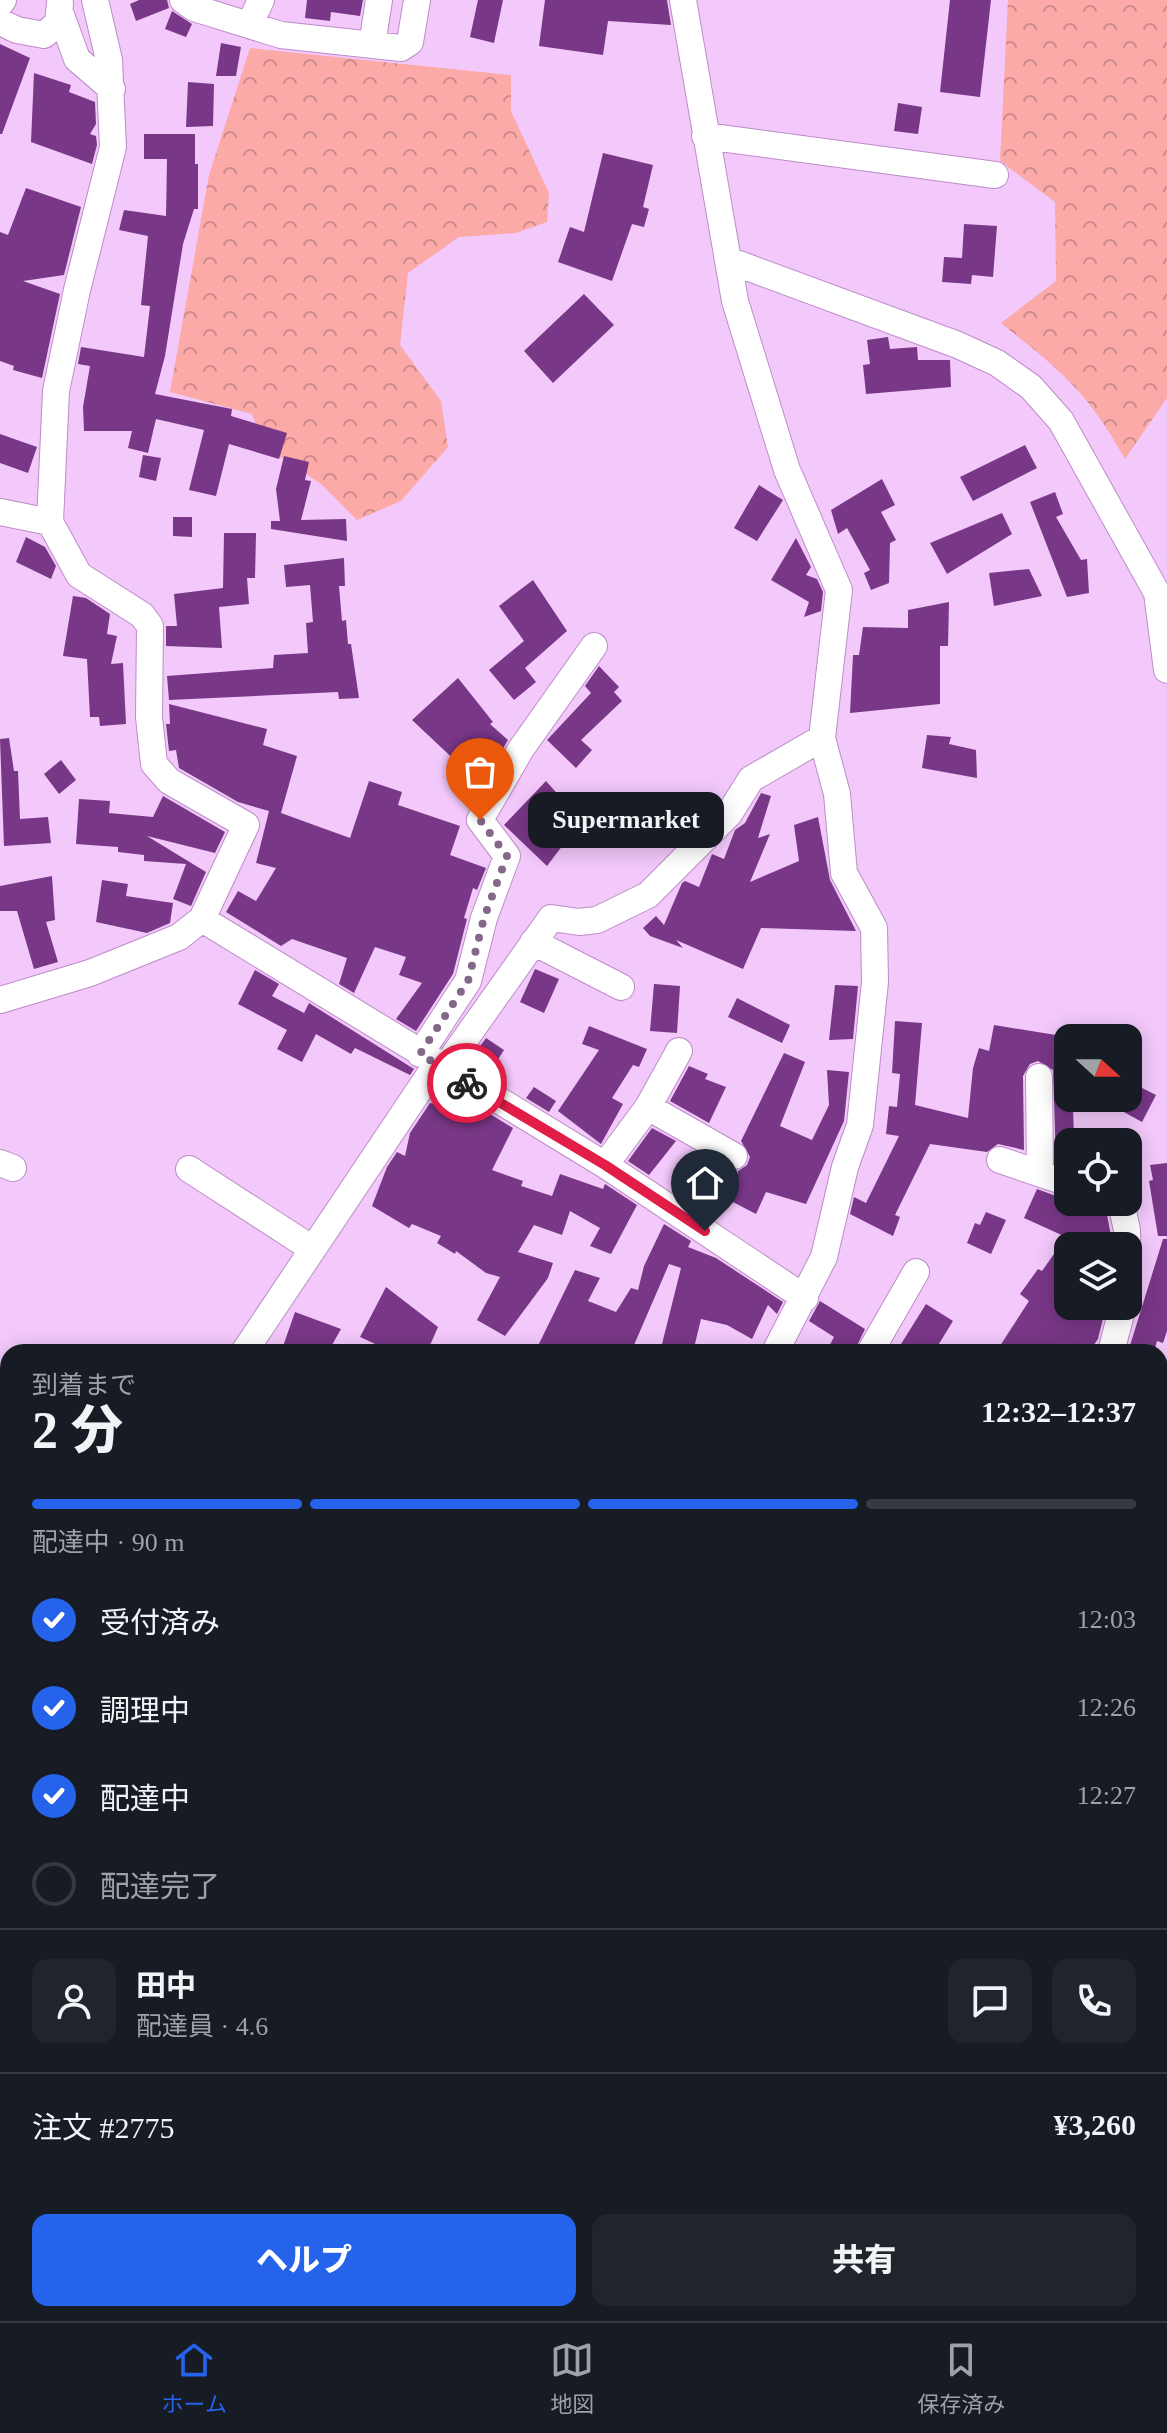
<!DOCTYPE html>
<html lang="ja">
<meta charset="utf-8">
<style>
:root{--surface:#171b24;--page:#20242c;--text:#f1f3f6;--muted:#9ea1a6;--line:#363941;--accent:#2563eb}
body{margin:0;font-family:"Times New Roman","Noto Sans JP",serif;background:var(--page);color:var(--text);height:100vh;display:flex;flex-direction:column;font-size:30px;white-space:nowrap}
*{box-sizing:border-box;margin:0}
p{font-size:26px;color:var(--muted)}
.icon{flex:none;width:44px;height:44px;fill:none;stroke:currentColor;stroke-width:2;stroke-linecap:round;stroke-linejoin:round}
.map{position:relative;flex:1;overflow:hidden}
.side{position:absolute;left:0px;top:1344px;width:1168px;height:978px;display:flex;flex-direction:column;background:var(--surface);border-radius:24px 24px 0 0;box-shadow:0 4px 20px #0003}
.side>*{flex:none}
.needle{width:52px;rotate:111deg}
.tools{position:absolute;left:1054px;top:1024px;display:grid;gap:16px}
.tools a{display:grid;place-items:center;width:88px;height:88px;border-radius:16px;background:var(--surface);box-shadow:0 4px 20px #0003;font-size:40px}
.pin{position:absolute;display:grid;place-items:center;width:68px;height:68px;color:#fff;margin:-82px -34px;border-radius:50% 50% 50% 0;rotate:-45deg;box-shadow:0 0 8px #0007}
.pin .icon{rotate:45deg}
.courier{position:absolute;display:grid;place-items:center;width:80px;height:80px;margin:-40px;border:6px solid #e11d48;border-radius:50%;background:#fff;color:#222;box-shadow:0 2px 10px #0007}
.bubble{position:absolute;height:56px;border-radius:16px;background:var(--surface);box-shadow:0 4px 20px #0003;font-size:26px;font-weight:800;line-height:56px;text-align:center}
.overview em{font-style:normal;font-weight:800}
.overview div{display:flex;flex-direction:column-reverse}
.overview{display:flex;align-items:center;justify-content:space-between;height:136px;padding:0 32px}
h1{font-size:52px;font-weight:800;line-height:60px}
.bar{display:grid;grid-template-columns:repeat(4,1fr);gap:12px 8px;align-content:center;height:96px;padding:0 32px}
.bar i{height:10px;border-radius:6px;background:var(--line)}
.bar .on{background:var(--accent)}
.bar p{grid-column:span 4}
.line{display:flex;align-items:center;gap:20px;padding:0 32px;border-top:2px solid var(--line)}
.line div{flex:1}
.round{display:grid;place-items:center;flex:none;width:84px;height:84px;border-radius:16px;background:var(--page)}
ol{padding:0 32px;list-style:none}
li{display:flex;align-items:center;gap:24px;height:88px}
li p{margin-inline-start:auto}
li .icon{padding:8px;border-radius:50%;background:var(--accent);color:#fff;stroke-width:4}
li:last-child{color:var(--muted)}
li i{width:44px;height:44px;border:4px solid var(--line);border-radius:50%}
.button{display:flex;gap:16px;margin-top:auto;padding:16px 32px}
.button a{flex:1;height:92px;border-radius:16px;background:var(--accent);color:#fff;font-size:32px;font-weight:800;line-height:92px;text-align:center}
.button a+a{background:var(--page);color:var(--text)}
.tabs{display:flex;justify-content:space-around;align-items:center;height:112px;border-top:2px solid var(--line);background:var(--surface);font-size:22px;color:var(--muted)}
.tabs a{display:grid;justify-items:center;gap:4px}
.tabs .on{color:var(--accent)}
.map>svg:first-child{display:block}
.forest{fill:url(#forest-crowns)}
.water{fill:url(#water-waves)}
.building{fill:#793787}
.lines{fill:none;stroke-linecap:round;stroke-linejoin:round}
.minor-casing{stroke:#bd8cc8;stroke-width:28}
.major-casing{stroke:#9975a1;stroke-width:34}
.minor{stroke:#fff;stroke-width:26}
.major{stroke:#dcc1e2;stroke-width:32}
.rail-casing{stroke:#9a7ba0;stroke-width:9}
.rail{stroke:#f4dff8;stroke-width:6;stroke-dasharray:18;stroke-linecap:butt}
.done{stroke:#84688a;stroke-width:8;stroke-dasharray:0 14.4}
.route{stroke:#e11d48;stroke-width:10}
</style>
<div class="map">
<svg width="1167" height="2321" viewBox="0 0 1167 2321">
<defs>
<pattern id="forest-crowns" width="20" height="18" patternUnits="userSpaceOnUse" patternTransform="scale(2)"><rect width="20" height="18" fill="#fbaaa8"/><path d="M2 6a3 3 0 1 1 6 0M12 15a3 3 0 1 1 6 0" fill="none" stroke="#cd8b8b"/></pattern>
<pattern id="water-waves" width="16" height="10" patternUnits="userSpaceOnUse" patternTransform="scale(2)"><rect width="16" height="10" fill="#76bf68"/><path d="M0 5q4-4 8 0t8 0" fill="none" stroke="#639c58"/></pattern>
</defs>
<rect width="100%" height="100%" fill="#f3c9fb"/>
<path class="forest" d="M1008 0H1167V398L1125 459C1088 392 1060 370 1001 323L1056 281 1055 202 1000 161Z
M250 48 511 75V111L549 193 547 222 516 233 459 237 408 273 400 345 441 401 448 447 401 501 357 520 321 484 264 446 252 414 170 392 209 175Z"/>
<path class="water" d="M1167 1999V2072L1160 2075V2002Z
M365 2314H552L537 2321H344Z"/>
<path class="building" d="M139 0H167L169 8 136 21 130 4Z
M307 0H363L360 16 331 12 330 21 305 18Z
M478 0H503L494 43 470 37Z
M545 0H667L671 25 608 21 603 55 539 46Z
M950 0H991L980 97 940 92Z
M172 11 192 24 186 37 165 29Z
M221 43 241 47 236 76H216Z
M0 44 30 58 2 134H0Z
M34 73 71 85 69 92 95 102 96 124 90 134 96 136 97 145 92 164 31 142Z
M188 82 214 84 213 126 186 127Z
M898 103 922 107 918 134 894 131Z
M144 134H195V164H198V209H194L183 244 165 356 155 394 232 409 231 416 287 433 279 459 229 444 216 496 189 490 204 430 156 419 148 453 128 448 132 431H84L83 407 90 366 78 364 81 347 144 357 150 306 141 305 148 236 119 230 124 210 166 216 167 159H144Z
M603 153 653 165 643 207 649 209 644 227 632 224 612 281 558 262 570 227 584 232Z
M26 188 81 207 64 275 23 281 60 294 42 378 13 370 14 366 0 361V232L8 235Z
M964 224 997 226 993 277 972 275 971 284 942 282 944 257 962 258Z
M584 294 614 325 553 383 524 351Z
M888 337 890 349 917 347 918 360H950L951 387 866 394 863 365 870 364 867 340Z
M0 434 37 447 28 473 0 463Z
M1025 445 1037 468 973 501 960 477Z
M143 455 161 458 156 481 139 477Z
M284 456 309 462 305 480 311 481 301 520 346 519 347 541 271 529V521H280L276 489Z
M882 479 895 505 881 512 896 540 890 543 889 583 871 590 864 573 870 570 847 528 838 534 831 510Z
M759 485 783 500 757 541 734 528Z
M1055 492 1063 514 1056 517 1081 560 1087 559 1089 593 1067 597 1030 502Z
M1002 513 1012 534 947 574 930 543Z
M173 517H192V537L173 536Z
M224 533H256L255 578H247L249 604 219 607 222 648 166 646V626H177L174 594 223 588Z
M26 537 45 547 56 566 51 579 16 562Z
M796 538 811 567 806 575 817 579 823 592 821 611 804 617 809 602 771 580Z
M344 558 345 586H339L342 621 346 620 348 644H351L359 698 339 699 338 692 169 700 167 676 273 668 274 655 308 653 306 623 313 622 310 585 286 587 284 565Z
M1029 569 1042 596 994 606 989 573Z
M533 580 567 631 525 668 536 682 514 700 489 670 524 641 499 606Z
M73 596 86 598 110 614 107 634 117 636 111 664 123 663 126 724 100 726 99 717H90L87 659 63 656Z
M949 602 948 646H940V704L850 713 853 655H859L863 627 908 628V610Z
M599 666 619 687 614 692 622 701 581 740 592 750 576 768 547 740 591 693 585 686Z
M458 678 493 722 490 724 508 740 486 777 478 782 412 720Z
M169 704 267 729 263 745 297 756 281 813 350 838 369 781 402 792 398 805 460 826 450 855 486 868 477 890 473 888 464 918 467 919 453 974 416 1031 396 1019 422 983 399 975 406 957 375 947 354 993 339 984 347 958 292 939 281 946 226 912 238 891 256 901 276 868 256 863 269 811 238 802 179 768 176 750 169 751 166 724H170Z
M927 735 951 737 949 744 976 750 977 778 922 768Z
M9 738 14 771H18L20 819 48 817 51 843 4 846 0 739Z
M61 760 76 780 59 794 44 774Z
M546 781 571 809 550 829 566 841 547 866 504 825Z
M761 793 771 796 758 838 770 834 750 882 799 861 794 825 818 817 830 880 856 931 761 928 743 969 676 940 683 948 650 936 643 928 656 916 664 925 682 883 685 881 699 887 712 854 724 859 735 830 745 823Z
M163 796 225 832 215 853 147 836 206 872 191 906 173 899 186 864 144 861V855L118 852V847L76 844 79 799 110 801 109 813 153 817Z
M52 876 55 920 46 922 58 962 34 969 17 911H0V886Z
M102 880 128 884 126 896 173 903 170 923 147 933 96 922Z
M535 969 559 979 544 1013 520 1002Z
M255 970 279 984 272 996 304 1013 309 1003 414 1069 410 1075 355 1048 351 1054 316 1034 302 1062 277 1049 287 1030 238 1004Z
M654 984 680 986 677 1033 650 1031Z
M835 985 858 986 853 1039 829 1040Z
M737 998 790 1025 782 1043 728 1017Z
M895 1021 922 1023 915 1105 968 1118 973 1068 979 1048 989 1051 994 1025 1068 1037V1098H1072L1073 1107 1074 1138H1068V1166L1056 1162 1053 1070 1038 1061 1030 1064 1023 1076 1024 1150 998 1144 987 1152 930 1144 895 1215 900 1217 893 1236 850 1214 854 1197 866 1203 899 1136 886 1134 889 1106 897 1107 900 1074 892 1073Z
M589 1026 647 1049 639 1067 633 1065 612 1098 623 1104 601 1144 558 1111 599 1050 582 1044Z
M486 1038 504 1050 488 1075 468 1063Z
M784 1053 805 1062 780 1126 812 1140 829 1105 827 1070 849 1072 844 1121 806 1204 766 1192 756 1214 729 1200 738 1171 747 1165 750 1157 741 1141Z
M689 1066 708 1074 705 1079 726 1087 709 1123 670 1101Z
M1136 1085 1156 1095 1142 1122 1122 1111Z
M534 1087 556 1101 549 1112 526 1098Z
M459 1095 513 1128 492 1170 523 1181 521 1186 552 1196 560 1174 603 1189 605 1184 637 1205 611 1254 590 1246 600 1228 570 1211 562 1235 534 1225 518 1252 553 1263 548 1278 505 1336 477 1320 500 1277 486 1273 456 1251 455 1254 437 1243 441 1236 412 1224 409 1228 372 1206 387 1167 397 1152 405 1156 410 1133 430 1103 455 1108Z
M652 1128 676 1141 649 1175 628 1161Z
M1167 1163V1236H1158L1149 1181 1153 1180 1150 1165Z
M1037 1189 1107 1215 1111 1236 1097 1233 1084 1246H1068V1306H1106L1098 1339 1089 1352H996L1029 1301 1020 1294 1038 1269 1042 1271 1066 1237 1024 1218Z
M986 1212 1006 1220 991 1254 967 1243 975 1223 980 1225Z
M664 1224 691 1241 688 1247 716 1258 783 1302 777 1314 768 1305 752 1339 727 1325 701 1319 693 1352H660L681 1268 669 1264 631 1352H535L575 1270 600 1278 588 1301 616 1312 631 1288 638 1290 644 1266Z
M1163 1239H1167V1331L1163 1343 1157 1341 1154 1352H1128Z
M386 1287 438 1327 427 1352 390 1346 388 1350 360 1337Z
M820 1301 865 1329 854 1352H826L834 1337 809 1321Z
M926 1304 953 1321 934 1352H896Z
M295 1312 341 1329 328 1352H281Z"/>
<g class="lines">
<defs>
<path id="minor" d="M183 0 194 8 281 35 401 48 410 42 417 0
M683 0 735 301 787 470 839 590 822 738 837 794 844 873 874 928 875 982 860 1125 845 1167 824 1257 775 1352
M0 4 3 0
M61 15 77 59 112 89
M0 22 17 30 44 35 58 23 60 3
M250 24 261 0
M372 45 379 0
M705 136 995 175
M728 260 958 345 997 363 1031 387 1061 421 1157 593 1167 670
M0 512 50 522
M202 919 605 1165 805 1298
M533 942 621 987
M0 1000 90 973 179 937 202 919 246 825 169 781 154 764 149 717 150 626 142 615 79 575 50 522 56 391 77 290 113 147 109 60 95 0
M420 1054 468 981 484 918 507 856 480 820 521 749 594 646
M444 1069 551 918 579 922 597 920 648 895 729 814 751 779 822 738
M1039 1077 1040 1173
M648 1107 734 1156
M1000 1160 1068 1183
M0 1163 13 1168
M605 1165 648 1107 679 1051
M189 1169 311 1248
M1121 1202 1127 1230 1128 1275
M244 1352 436 1065
M870 1352 916 1272
M1111 1352 1123 1306
M0 1401 8 1402
M1160 1466 1167 1467
M0 1564 8 1559
M0 1656 8 1654
M1160 1698 1167 1697
M1160 1892 1167 1891
M1160 1932 1167 1928
M0 2088 8 2083
M1160 2145 1167 2143
M1160 2215H1167
M179 2321 180 2314
M210 2321 229 2314
M706 2321 723 2314
M1160 2321 1167 2295"/>
<path id="major" d="M1160 1571 1167 1568
M0 1845 8 1843"/>
</defs>
<use href="#minor" class="minor-casing"/>
<use href="#major" class="major-casing"/>
<use href="#minor" class="minor"/>
<use href="#major" class="major"/>
<defs>
<path id="rail" d="M1160 1678 1167 1676
M0 1973 8 1971"/>
</defs>
<use href="#rail" class="rail-casing"/>
<use href="#rail" class="rail"/>
</g>
<g class="lines">
<path class="done" d="M467 1083 420 1054 468 981 484 918 507 856 480 820"/>
<path class="route" d="M467 1083 605 1165 705 1231"/>
</g>
</svg>
<div class="tools">
<a><svg class="needle" viewBox="-14 -14 28 28"><path d="M0-13l5 13h-10z" fill="#e53935"/><path d="M0 13l5-13h-10z" fill="#9ea1a6"/></svg></a>
<a><svg class="icon" aria-label="locate" viewBox="0 0 24 24"><circle cx="12" cy="12" r="6"/><path d="M12 2v4M12 18v4M2 12h4M18 12h4"/></svg></a>
<a><svg class="icon" aria-label="layers" viewBox="0 0 24 24"><path d="M12 4l9 5-9 5-9-5zM3 14l9 5 9-5"/></svg></a>
</div>
<div class="pin" style="left:480px;top:820px;background:#ea580c"><svg class="icon" aria-label="bag" viewBox="0 0 24 24"><path d="M5 8h14l-1 12H6zM9 8a3 3 0 0 1 6 0"/></svg></div>
<div class="pin" style="left:705px;top:1231px;background:#1f2937"><svg class="icon" aria-label="home" viewBox="0 0 24 24"><path d="M3 11l9-7 9 7M6 9v11h12V9"/></svg></div>
<div class="courier" style="left:467px;top:1083px"><svg class="icon" aria-label="bike" viewBox="0 0 24 24"><circle cx="6" cy="16" r="4"/><circle cx="18" cy="16" r="4"/><path d="M6 16l4-8h5l3 8M10 8l3 8H6M13 5h3"/></svg></div>
<div class="bubble" style="left:528px;top:792px;width:196px">Supermarket</div>
<section class="side">
<div class="overview"><div><h1>2 分</h1><p>到着まで</p></div><em>12:32–12:37</em></div>
<div class="bar"><i class="on"></i><i class="on"></i><i class="on"></i><i></i><p>配達中 · 90 m</p></div>
<ol>
<li><svg class="icon" aria-label="check" viewBox="0 0 24 24"><path d="M5 12l5 5 9-10"/></svg>受付済み<p>12:03</p></li>
<li><svg class="icon" aria-label="check" viewBox="0 0 24 24"><path d="M5 12l5 5 9-10"/></svg>調理中<p>12:26</p></li>
<li><svg class="icon" aria-label="check" viewBox="0 0 24 24"><path d="M5 12l5 5 9-10"/></svg>配達中<p>12:27</p></li>
<li><i></i>配達完了</li>
</ol>
<div class="line" style="height:144px"><a class="round"><svg class="icon" aria-label="person" viewBox="0 0 24 24"><circle cx="12" cy="8" r="4"/><path d="M4 21q1-7 8-7t8 7"/></svg></a><div><b>田中</b><p>配達員 · 4.6</p></div><a class="round"><svg class="icon" aria-label="chat" viewBox="0 0 24 24"><path d="M4 5h16v11H9l-5 4z"/></svg></a><a class="round"><svg class="icon" aria-label="phone" viewBox="0 0 24 24"><path d="M5 4h4l2 5-3 2q2 4 5 5l2-3 5 2v4C11 20 4 13 5 4z"/></svg></a></div>
<div class="line" style="height:104px"><div>注文 #2775</div><b>¥3,260</b></div>
<div class="button"><a>ヘルプ</a><a>共有</a></div>
</section>
</div>
<nav class="tabs">
<a class="on"><svg class="icon" aria-label="home" viewBox="0 0 24 24"><path d="M3 11l9-7 9 7M6 9v11h12V9"/></svg>ホーム</a>
<a><svg class="icon" aria-label="map" viewBox="0 0 24 24"><path d="M3 6l6-2 6 2 6-2v14l-6 2-6-2-6 2zM9 4v14M15 6v14"/></svg>地図</a>
<a><svg class="icon" aria-label="saved" viewBox="0 0 24 24"><path d="M7 4h10v16l-5-4-5 4z"/></svg>保存済み</a>
</nav>
